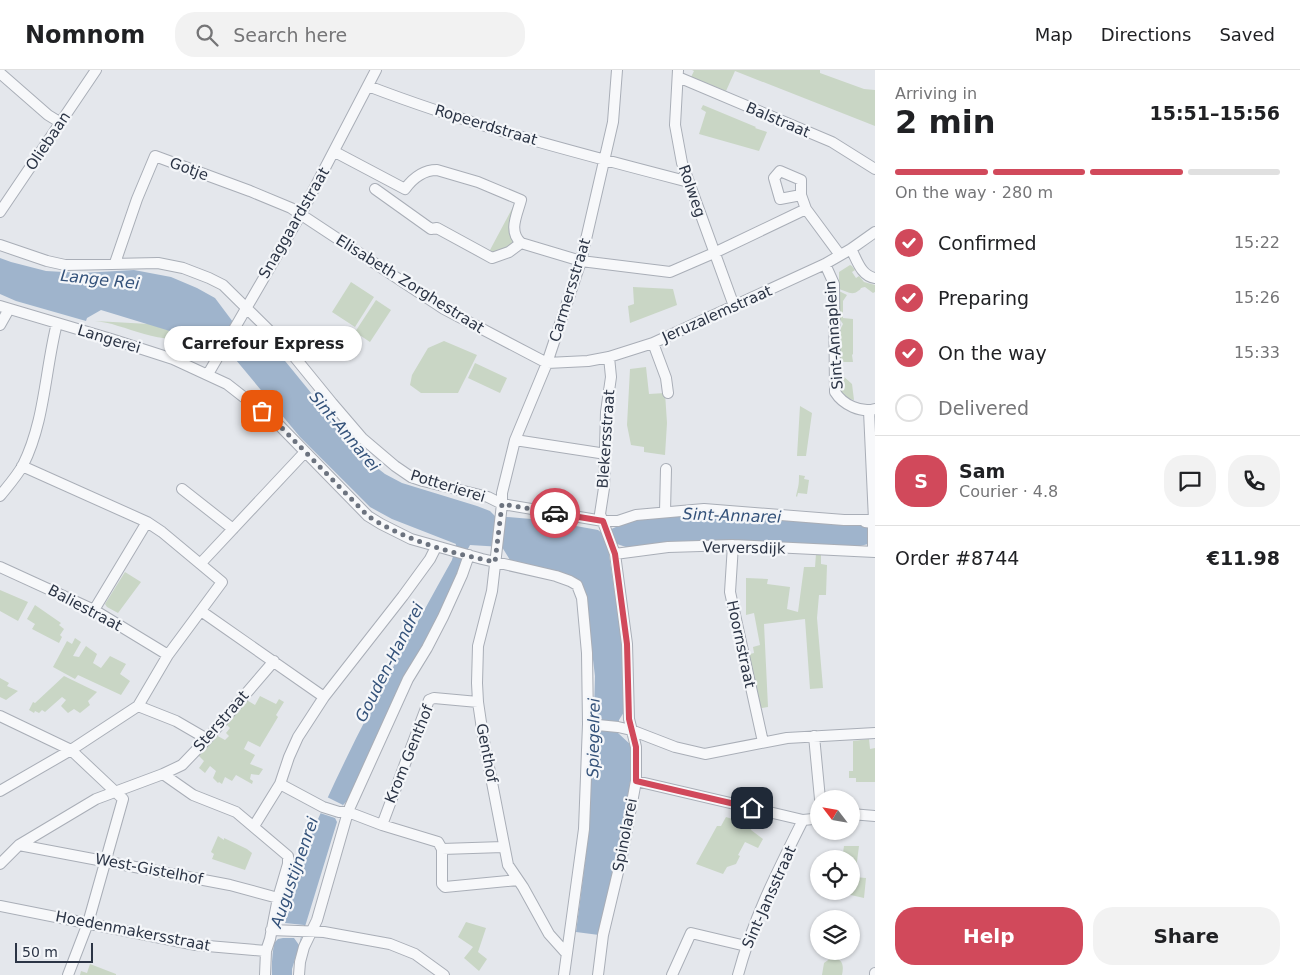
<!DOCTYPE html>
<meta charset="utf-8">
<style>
:root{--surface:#fff;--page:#f2f2f2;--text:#202124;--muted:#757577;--line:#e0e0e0;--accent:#d1495b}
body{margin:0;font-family:"DejaVu Sans",sans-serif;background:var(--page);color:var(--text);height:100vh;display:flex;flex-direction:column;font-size:19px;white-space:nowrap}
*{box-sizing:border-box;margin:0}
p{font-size:16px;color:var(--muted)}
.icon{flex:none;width:28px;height:28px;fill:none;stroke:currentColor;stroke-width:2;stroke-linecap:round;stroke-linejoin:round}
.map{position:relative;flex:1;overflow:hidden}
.details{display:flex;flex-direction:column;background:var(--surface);width:425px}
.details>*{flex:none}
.needle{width:32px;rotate:301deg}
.buttons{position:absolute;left:810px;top:720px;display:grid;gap:10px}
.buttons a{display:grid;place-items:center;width:50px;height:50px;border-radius:50%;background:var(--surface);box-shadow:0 1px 4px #0004;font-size:25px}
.scale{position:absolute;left:15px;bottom:12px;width:78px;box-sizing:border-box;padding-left:5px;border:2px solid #2b3445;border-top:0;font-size:14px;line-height:18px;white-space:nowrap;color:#2b3445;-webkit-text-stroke:4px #f4f6f9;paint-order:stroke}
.pin{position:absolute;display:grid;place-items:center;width:42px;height:42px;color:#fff;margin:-21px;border-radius:10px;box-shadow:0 2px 8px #0006}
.courier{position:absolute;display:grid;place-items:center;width:50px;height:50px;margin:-25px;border:4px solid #d1495b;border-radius:50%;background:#fff;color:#222;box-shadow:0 1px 6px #0007}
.bubble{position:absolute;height:35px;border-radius:18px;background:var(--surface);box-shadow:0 1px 4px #0004;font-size:16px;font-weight:700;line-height:35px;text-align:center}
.headline em{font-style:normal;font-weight:700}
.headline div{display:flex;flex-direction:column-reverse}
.headline{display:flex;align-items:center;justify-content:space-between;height:85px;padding:0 20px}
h1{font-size:32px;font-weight:700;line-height:38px}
.bar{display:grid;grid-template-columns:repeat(4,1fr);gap:8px 5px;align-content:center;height:60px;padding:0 20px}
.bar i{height:6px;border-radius:4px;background:var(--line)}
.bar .selected{background:var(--accent)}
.bar p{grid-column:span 4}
.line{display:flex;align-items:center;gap:12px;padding:0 20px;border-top:1px solid var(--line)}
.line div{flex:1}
.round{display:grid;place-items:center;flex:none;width:52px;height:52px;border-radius:20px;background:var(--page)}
ol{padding:0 20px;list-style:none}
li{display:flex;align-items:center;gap:15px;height:55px}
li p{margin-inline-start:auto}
li .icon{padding:5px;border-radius:50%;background:var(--accent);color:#fff;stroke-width:4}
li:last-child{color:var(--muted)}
li i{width:28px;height:28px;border:2px solid var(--line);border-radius:50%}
.button{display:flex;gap:10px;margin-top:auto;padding:10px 20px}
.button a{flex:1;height:58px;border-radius:20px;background:var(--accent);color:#fff;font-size:20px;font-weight:700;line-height:58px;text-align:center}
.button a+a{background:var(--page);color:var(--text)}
header{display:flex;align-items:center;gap:30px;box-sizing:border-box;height:70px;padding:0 25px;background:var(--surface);border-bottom:1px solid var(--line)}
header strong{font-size:24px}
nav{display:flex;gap:28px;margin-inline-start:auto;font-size:18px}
.search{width:350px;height:45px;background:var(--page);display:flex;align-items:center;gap:12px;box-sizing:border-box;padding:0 18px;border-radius:20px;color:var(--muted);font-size:19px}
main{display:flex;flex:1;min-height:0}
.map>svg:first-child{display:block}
.green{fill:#c9d6c5}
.water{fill:#9fb4cc}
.pier{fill:#e4e7ec}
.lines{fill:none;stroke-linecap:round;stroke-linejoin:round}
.street-casing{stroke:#a9aeb7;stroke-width:12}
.street{stroke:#f7f8fa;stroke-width:10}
.done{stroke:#6c737f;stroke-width:5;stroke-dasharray:0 9}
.route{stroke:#d1495b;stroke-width:6}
.labels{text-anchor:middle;stroke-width:4.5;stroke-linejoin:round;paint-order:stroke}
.street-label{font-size:15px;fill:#2b3445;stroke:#f4f6f9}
.water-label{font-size:16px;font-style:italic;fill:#34527a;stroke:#f4f6f9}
</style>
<header>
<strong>Nomnom</strong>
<div class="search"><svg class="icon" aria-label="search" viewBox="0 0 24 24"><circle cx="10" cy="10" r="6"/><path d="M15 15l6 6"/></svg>Search here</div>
<nav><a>Map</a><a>Directions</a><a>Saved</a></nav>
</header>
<main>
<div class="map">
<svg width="875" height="905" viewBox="0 0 875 905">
<rect width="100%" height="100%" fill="#e4e7ec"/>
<path class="green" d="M692 0H820V3L864 19 875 20V56L735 1 726 21 691 7 694 1Z
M703 35 756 57 755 58 767 62 759 81 699 64 706 42 701 39Z
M514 135C515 146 505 161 515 172L496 184 491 182 490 180Z
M850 195 852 196 855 200 852 202 856 208 859 206 864 212 875 215V222L873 223 865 217C857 219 864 217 858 221 852 226 846 221 839 219V202Z
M351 212 374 227 355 257 332 242Z
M633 217 673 219 677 235 630 253 628 236 634 234Z
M839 221 847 225 843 231V248L853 249V284L852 285 853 292H841L840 290 839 262 843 254 839 248Z
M376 230 391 240 370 272 355 262Z
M95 251 149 254 188 266C165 274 140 262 118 256 110 253 102 252 95 251Z
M444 271 477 285 458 323H421L410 315 412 305 428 278Z
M475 293 507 308 500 323 468 308Z
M839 294 841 296 842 305 852 314 854 330C834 328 838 308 839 294Z
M646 297 649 324 665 323 667 353 665 385 644 382V377L631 375 627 355 630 299Z
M800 336 812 343 806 386H797Z
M799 405 805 406 804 409 809 410 807 424 798 423 797 427 796 426C798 416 799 417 799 405Z
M816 484H821V494L827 495 826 525H819L817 548 823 618 810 619 805 549 764 554 768 637 762 638 759 636 746 585 754 583 753 577 760 575 754 543 746 545V508L768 509 767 514 790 517 787 539 798 542 804 497H815Z
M125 502 141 512 118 543 107 537 105 534Z
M0 520 28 532 18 551 0 541Z
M35 535 61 553 59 555 64 559 60 565 62 567 59 573 32 559 35 554 27 549Z
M75 568 81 572 73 586 79 587 86 576 97 584 93 593 101 598 110 586 126 594 120 604 130 611 121 625 78 605 75 609 53 597 67 571 72 574Z
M64 606 97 622 88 631 90 635 80 643 74 639 68 643 61 636 66 630 62 627 45 642 42 640 39 643 35 641 34 643 29 640 33 632 35 633Z
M0 608 9 613 7 616 18 621 6 630 0 627Z
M260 626 276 634 279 629 284 632 276 645 278 647 260 677 248 671 244 679 255 685 250 694 263 699 259 705 251 704 250 709 253 711 252 714 236 705 232 711 225 707 222 714 219 712 218 713 213 708 216 701 210 696 205 703 199 698 204 691 197 684 214 664 225 670 229 666 226 663 230 658 225 653 245 629 255 635Z
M869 669 870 679 875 678V712H856V708H849V701H853V671Z
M726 747 752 755 751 760 763 769 758 778 745 772 738 785 740 786 736 794 727 797 723 804 696 794 717 756H721Z
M218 766 224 770V768L247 779 252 783 245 800 212 789 214 784 211 782Z
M844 776H859L855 807 866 808 864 828 833 821H851V789H842Z
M815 793 819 795V811L811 809Z
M466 852 486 858 478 882 487 889 479 901 464 888 473 877 458 867Z
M831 888C843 888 844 895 842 905H822L824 893Z
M90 894 116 904V905H80L81 901 87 903Z"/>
<path class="water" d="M0 188 11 192 46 201 82 203 134 200 171 207 197 218 215 228 233 252 281 286 347 367 371 393 385 404 402 413 477 436 490 441 495 446 543 450 598 460 602 463 630 451 694 445 857 452 868 457V474L856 477 718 470 664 473 632 479 617 474 608 477 624 587V642L619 650 618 663 632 676 629 729 619 782 599 865 576 862 589 761 592 672 601 662 602 649 594 641 595 606 585 525 571 506 510 490 502 477 470 475 461 492 455 515 349 729 343 735 335 748 337 752 292 899V905H272C270 861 292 810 309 770 350 673 401 582 452 490L456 474 392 449 370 437 300 367 231 284 219 276 101 240 87 248 86 251 16 231 0 224Z"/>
<path class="pier" d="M327 727 343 735 335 748 320 743Z
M280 848 285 853 304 855 299 875 294 868H283L278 869 275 872Z"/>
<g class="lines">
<defs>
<path id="street" d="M678 0 675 55 682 93 734 236
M0 3 48 45 61 53
M678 7 832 72 875 99
M368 16C472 56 581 84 689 112
M335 82 405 119C413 108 423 100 437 100L478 112 521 130C517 145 508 161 521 173
M375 119 431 159 437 158 492 188 509 182 521 173 581 191 670 202 714 183 806 139
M801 125 780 129 774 108 780 101 801 110V125L806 139 840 185
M0 142 96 0
M0 175 47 191 65 195 158 193 183 198 209 208 223 215 288 279 332 333 362 368 395 396 411 407 423 411 488 427 502 434 603 451H618L636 445 704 439 844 450H875
M851 179C857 190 861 206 875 208
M115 193 137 129 155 86 250 121 291 138 444 239 547 293 588 291 609 287 653 273 825 194 851 179 875 162
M825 194 834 214 835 322C843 335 861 343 875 339
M0 236 111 269 173 289 227 314 277 353 368 446 381 454 411 469 482 489 556 506 570 511 577 515 582 528 587 583 588 654 584 759 564 905
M0 255 9 239
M653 273 666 308 668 323
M208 304 301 144 376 0
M869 341 874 450
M515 370 606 384
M182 419 233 459
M0 426C8 416 17 406 23 395 45 351 45 300 57 253
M665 442 666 399
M865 452 873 453V482
M733 475 730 522 763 672
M615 484 668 477 733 475 875 482
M201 493 305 382
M0 497 94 540 168 585
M94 540 147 452
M201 541 324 627
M138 636 176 651 207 669
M0 646 71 680 123 729 88 853 68 905
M588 654 618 657 631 660 675 677 705 684 787 668 875 663
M814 666 820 729
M163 704 193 725 236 742 288 786V794L278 828 270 869 266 881 265 905
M636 711 803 750 813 749 819 746
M280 714 323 737 339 742H348L382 755 438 772 442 779
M0 721 71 680 138 636 168 585 222 512 162 462 147 452 22 396
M350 737 408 609 427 578 443 547 462 505 469 485
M851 744 875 746
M382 755 429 630 434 628 478 632
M254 756 280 714 289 687 298 667 324 627 403 526 430 489 436 477
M19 775 230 815 278 828
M503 777 442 779V814L445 817 518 810
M0 794 19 775 96 729 163 704 182 695 207 669 274 591
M0 836 196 875 266 881
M271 860 324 862 390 874 415 884 444 905
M566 883 549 864 523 817 508 795 483 666 478 632 477 613 478 576 492 521 502 434V423L515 370 547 293 581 191 613 52 617 0
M299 905 300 892 304 877 317 850 348 742
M598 905 603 865 623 781 636 711V677L629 649 627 574 615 484 600 444 604 418 606 342 611 307 609 287
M672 905 691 863 746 876
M738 905C753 849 777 802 803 750
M875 905V903"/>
</defs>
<use href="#street" class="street-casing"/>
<use href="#street" class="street"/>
</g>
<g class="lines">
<path class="done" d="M262 341 277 353 368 446C406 471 451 483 495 492L502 434 555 443"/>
<path class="route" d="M555 443 603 451 615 484 627 574 629 649 636 677V711L752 738"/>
</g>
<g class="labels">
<g class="street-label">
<text transform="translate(778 50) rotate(23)" y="5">Balstraat</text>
<text transform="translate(486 55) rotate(17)" y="5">Ropeerdstraat</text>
<text transform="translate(48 71) rotate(-56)" y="5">Oliebaan</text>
<text transform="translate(189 99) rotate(20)" y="5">Gotje</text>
<text transform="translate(692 121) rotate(71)" y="5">Rolweg</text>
<text transform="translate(294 153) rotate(-60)" y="5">Snaggaardstraat</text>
<text transform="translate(410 214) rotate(32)" y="5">Elisabeth Zorghestraat</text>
<text transform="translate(570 220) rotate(-73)" y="5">Carmersstraat</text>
<text transform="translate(717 244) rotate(-24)" y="5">Jeruzalemstraat</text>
<text transform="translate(834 265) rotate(-94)" y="5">Sint-Annaplein</text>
<text transform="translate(109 269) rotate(17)" y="5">Langerei</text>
<text transform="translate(606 369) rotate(-86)" y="5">Blekersstraat</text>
<text transform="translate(448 416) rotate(17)" y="5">Potterierei</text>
<text transform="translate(744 478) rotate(1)" y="5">Verversdijk</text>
<text transform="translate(85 538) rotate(28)" y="5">Baliestraat</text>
<text transform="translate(741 574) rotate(78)" y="5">Hoornstraat</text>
<text transform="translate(221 651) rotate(-49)" y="5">Sterstraat</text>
<text transform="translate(487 683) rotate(79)" y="5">Genthof</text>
<text transform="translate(409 684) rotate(-68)" y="5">Krom Genthof</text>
<text transform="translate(625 765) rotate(-79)" y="5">Spinolarei</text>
<text transform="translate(149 799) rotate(11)" y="5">West-Gistelhof</text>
<text transform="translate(769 827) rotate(-66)" y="5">Sint-Jansstraat</text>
<text transform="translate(133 861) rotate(11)" y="5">Hoedenmakersstraat</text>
</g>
<g class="water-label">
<text transform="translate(100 209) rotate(6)" y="6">Lange Rei</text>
<text transform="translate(345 361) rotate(50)" y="6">Sint-Annarei</text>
<text transform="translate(732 445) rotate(2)" y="6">Sint-Annarei</text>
<text transform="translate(389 592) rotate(-63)" y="6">Gouden-Handrei</text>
<text transform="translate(593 668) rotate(-89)" y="6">Spiegelrei</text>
<text transform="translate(294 802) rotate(-71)" y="6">Augustijnenrei</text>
</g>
</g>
</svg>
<div class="buttons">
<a><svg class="needle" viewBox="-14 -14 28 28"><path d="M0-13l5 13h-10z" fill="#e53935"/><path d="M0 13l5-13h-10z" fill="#757577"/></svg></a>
<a><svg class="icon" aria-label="locate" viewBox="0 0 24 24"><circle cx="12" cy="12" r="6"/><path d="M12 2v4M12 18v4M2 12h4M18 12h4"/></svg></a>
<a><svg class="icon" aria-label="layers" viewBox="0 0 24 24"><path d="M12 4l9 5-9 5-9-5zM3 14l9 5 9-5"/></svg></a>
</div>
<div class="scale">50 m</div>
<div class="pin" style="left:262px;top:341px;background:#ea580c"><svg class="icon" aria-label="bag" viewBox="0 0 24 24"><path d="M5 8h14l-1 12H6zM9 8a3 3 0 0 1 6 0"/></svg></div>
<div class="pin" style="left:752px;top:738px;background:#1f2937"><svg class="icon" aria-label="home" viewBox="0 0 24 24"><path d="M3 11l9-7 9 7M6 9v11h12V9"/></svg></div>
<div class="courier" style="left:555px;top:443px"><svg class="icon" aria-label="car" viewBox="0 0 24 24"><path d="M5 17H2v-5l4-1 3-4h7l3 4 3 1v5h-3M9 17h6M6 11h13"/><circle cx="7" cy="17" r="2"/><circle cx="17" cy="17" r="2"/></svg></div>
<div class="bubble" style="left:164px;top:256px;width:198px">Carrefour Express</div>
</div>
<section class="details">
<div class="headline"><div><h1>2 min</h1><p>Arriving in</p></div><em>15:51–15:56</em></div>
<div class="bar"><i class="selected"></i><i class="selected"></i><i class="selected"></i><i></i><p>On the way · 280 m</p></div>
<ol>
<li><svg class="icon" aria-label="check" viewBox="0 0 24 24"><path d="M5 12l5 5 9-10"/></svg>Confirmed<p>15:22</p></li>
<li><svg class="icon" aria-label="check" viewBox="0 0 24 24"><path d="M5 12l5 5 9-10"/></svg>Preparing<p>15:26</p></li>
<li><svg class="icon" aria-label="check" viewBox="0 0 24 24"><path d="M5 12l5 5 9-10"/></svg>On the way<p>15:33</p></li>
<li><i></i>Delivered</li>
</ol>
<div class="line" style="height:90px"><b class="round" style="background:var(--accent);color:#fff">S</b><div><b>Sam</b><p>Courier · 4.8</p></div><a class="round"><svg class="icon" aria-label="chat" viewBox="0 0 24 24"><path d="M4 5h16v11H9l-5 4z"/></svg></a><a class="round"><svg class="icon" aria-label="phone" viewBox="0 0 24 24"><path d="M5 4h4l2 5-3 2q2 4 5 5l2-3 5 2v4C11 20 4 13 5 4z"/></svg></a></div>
<div class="line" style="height:65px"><div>Order #8744</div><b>€11.98</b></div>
<div class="button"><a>Help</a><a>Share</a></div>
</section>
</main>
